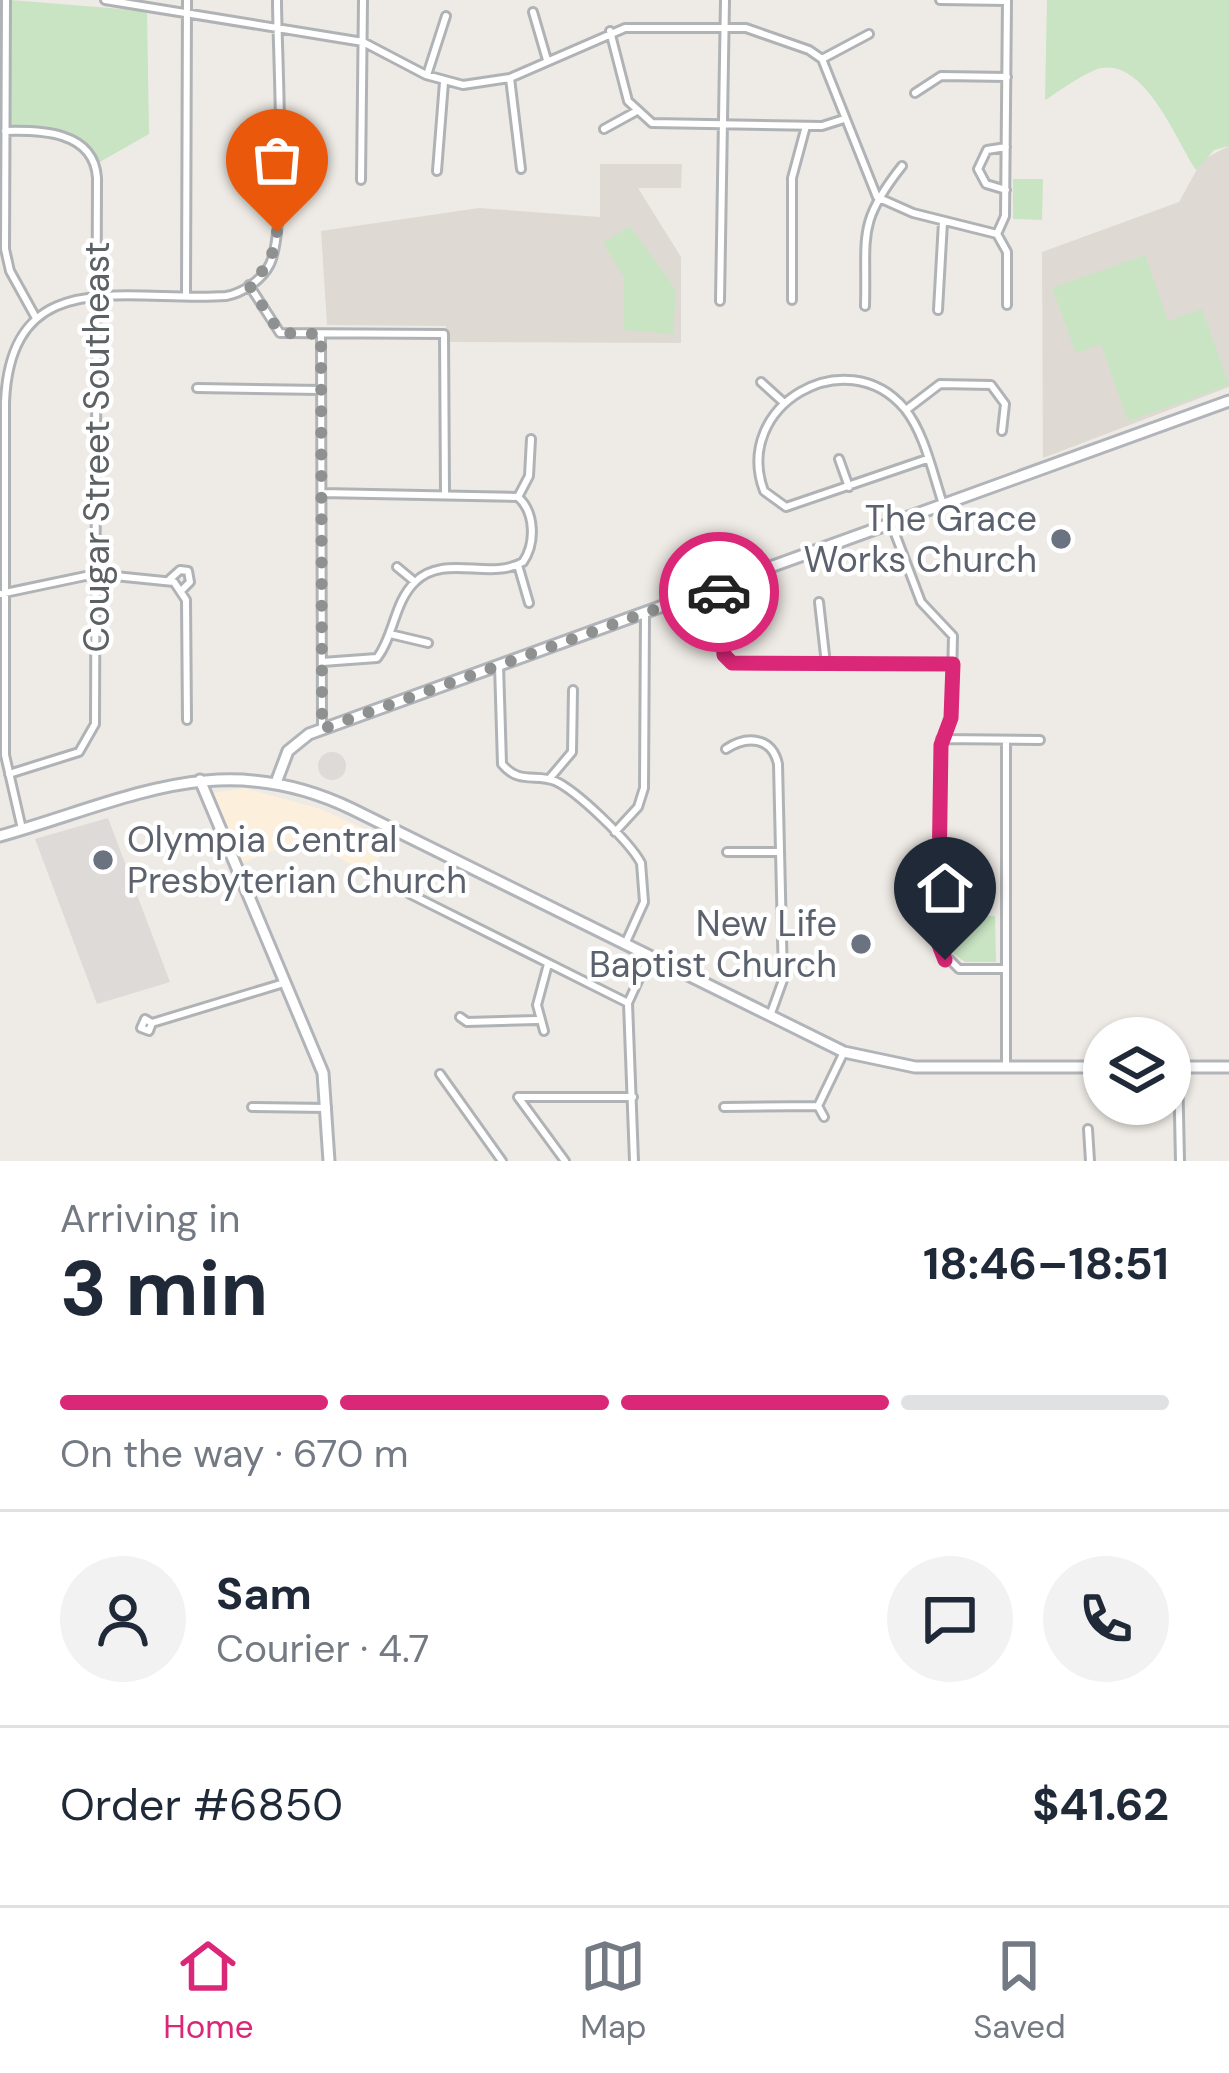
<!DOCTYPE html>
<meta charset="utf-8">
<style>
:root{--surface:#fff;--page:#f2f2f3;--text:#1f2937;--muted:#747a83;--line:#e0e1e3;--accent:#db2777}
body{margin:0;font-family:"DM Sans",sans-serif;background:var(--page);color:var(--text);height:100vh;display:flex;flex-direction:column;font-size:45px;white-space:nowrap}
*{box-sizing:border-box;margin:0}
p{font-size:39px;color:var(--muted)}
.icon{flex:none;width:66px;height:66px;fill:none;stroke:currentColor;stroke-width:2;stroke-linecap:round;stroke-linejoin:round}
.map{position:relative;height:1161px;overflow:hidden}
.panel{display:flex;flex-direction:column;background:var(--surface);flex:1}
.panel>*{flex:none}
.buttons{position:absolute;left:1083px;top:1017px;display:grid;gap:24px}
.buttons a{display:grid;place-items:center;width:108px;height:108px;border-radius:50%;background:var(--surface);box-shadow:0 3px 9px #0004;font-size:60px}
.pin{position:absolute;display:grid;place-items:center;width:102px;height:102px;color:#fff;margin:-123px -51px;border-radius:50% 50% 50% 0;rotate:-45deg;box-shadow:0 0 12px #0007}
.pin .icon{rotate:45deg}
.courier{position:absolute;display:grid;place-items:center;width:120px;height:120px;margin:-60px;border:9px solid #db2777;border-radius:50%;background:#fff;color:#222;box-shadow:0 3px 15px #0007}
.head em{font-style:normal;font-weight:700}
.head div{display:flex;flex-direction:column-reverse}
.head{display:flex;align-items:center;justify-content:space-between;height:204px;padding:0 60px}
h1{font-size:78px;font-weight:700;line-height:90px}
.bar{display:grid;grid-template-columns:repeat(4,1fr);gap:18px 12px;align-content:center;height:144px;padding:0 60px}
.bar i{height:15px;border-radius:9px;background:var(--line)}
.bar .on{background:var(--accent)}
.bar p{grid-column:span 4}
.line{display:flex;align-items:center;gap:30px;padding:0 60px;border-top:3px solid var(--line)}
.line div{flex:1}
.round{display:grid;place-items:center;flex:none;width:126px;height:126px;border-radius:63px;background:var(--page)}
.tabs{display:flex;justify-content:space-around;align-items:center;height:168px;border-top:3px solid var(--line);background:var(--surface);font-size:33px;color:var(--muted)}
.tabs a{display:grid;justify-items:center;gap:6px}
.tabs .on{color:var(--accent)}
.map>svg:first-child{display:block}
.commercial{fill:#fcefdc}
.industrial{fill:#dddad7}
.education{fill:#dedad3}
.green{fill:#c8e4c2}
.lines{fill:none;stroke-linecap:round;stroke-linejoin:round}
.street-casing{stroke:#b0b3b6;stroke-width:12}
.secondary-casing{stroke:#b1b5b9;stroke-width:15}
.street{stroke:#fff;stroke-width:6}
.secondary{stroke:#fff;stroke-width:9}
.done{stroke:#8f9191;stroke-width:12;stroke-dasharray:0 21.6}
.route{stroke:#db2777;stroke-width:15}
.worship-dot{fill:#6b7280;stroke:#fff;stroke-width:4.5}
.labels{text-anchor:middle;stroke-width:9;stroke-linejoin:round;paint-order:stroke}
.street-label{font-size:36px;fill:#5c6164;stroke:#fff}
.worship-label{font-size:36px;fill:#5b616d;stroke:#fff;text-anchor:end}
</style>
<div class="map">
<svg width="1229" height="1161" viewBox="0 0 1229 1161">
<rect width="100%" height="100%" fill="#eeeae5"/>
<path class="commercial" d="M244 788 321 809 389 840 370 875 305 839 239 864 212 793Z"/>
<path class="industrial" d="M318 766a14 14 0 1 1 28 0a14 14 0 1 1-28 0Z
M108 818 170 982 97 1004 35 839Z"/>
<path class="education" d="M1229 146V387L1043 458 1042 252 1179 202 1202 160Z
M600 164H682L681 188H638L681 257V343L446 342V326L327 325 321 231 479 208 600 217Z"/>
<path class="green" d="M10 0 147 11 149 134 98 163C81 127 45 125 9 125Z
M1047 0H1229V146L1214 150 1196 170C1175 138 1142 52 1095 70 1078 77 1061 90 1045 100Z
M1013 179H1043L1042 220 1013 219Z
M630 226 676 290 673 334 624 330V277L603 243Z
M1145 255 1168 321 1202 309 1229 385 1128 421 1101 344 1076 353 1052 288Z
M949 916H995L996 962H965L950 951Z"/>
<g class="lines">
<defs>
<path id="street" d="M6 0 5 249 10 271 36 318
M105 0 363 42 426 75 463 85 510 78 625 28H746L809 50 822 59 877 197 913 213 997 234
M940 0 1007 1
M533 12 547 60
M610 31 628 101 652 123 822 126 844 119
M822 59 869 34
M427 75 446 16
M510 78 521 169
M915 93 941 76 1007 77
M604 129 635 112
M5 131C41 130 94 131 97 178L95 724 79 752 9 774
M437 171 444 82
M361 180 363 0
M1006 190 986 184 978 169 987 150 1006 147
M997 234 1005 216 1007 0
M997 234 1007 252V305
M249 285 280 333 444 334 445 493
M186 296 187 0
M792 300V178L806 126
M720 301 725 0
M865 306C867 236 856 224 902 166
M938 310 943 222
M321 334 322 729
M761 382 783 402
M197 388 321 390
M906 410 940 384 991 385 1005 404 1002 431
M839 459 849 487
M927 459 786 507 764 491C732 406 846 339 905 409 925 434 933 475 943 504
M322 493 518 497
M518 497 529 476 531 439
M891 523 921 602 953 636 951 719 941 745 939 949 959 969H1004
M518 565 529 603
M397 567 415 582
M170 579 180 570 188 571 190 582 182 590
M717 587 722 600 724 655 732 663 953 664
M0 594 95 574 174 582 186 600 187 720
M819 602 826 664
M390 634 428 643
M322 662 377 658C394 636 394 602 415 582 444 553 490 581 523 562 536 543 535 512 518 497
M499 665 502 764C519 785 536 773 555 781 577 791 629 841 641 863L644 902 626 942
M941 739 1040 740
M726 749C747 735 772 737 778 764L783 980 770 1016
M550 778 572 752 573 690
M22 829 5 755V402C11 261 129 303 226 296 243 293 262 280 270 264 288 226 277 52 277 0
M615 832 638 807 644 788 645 613
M727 852H778
M410 894 628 1003
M460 1017 467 1022 537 1020
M152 1023 145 1019 141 1028 149 1031 152 1023 284 983
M544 1031 537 1005 548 964
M1006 1067V740
M1178 1067 1180 1161
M440 1074 502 1161
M518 1097H633
M518 1097 565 1161
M818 1106 844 1052
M252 1107 327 1108
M724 1107 818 1106 824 1117
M1088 1129 1090 1161
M634 1161 628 1003 649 957"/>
<path id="secondary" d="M200 780 323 1073 329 1161
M277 780 288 751 309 734 1229 401
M0 836C130 799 221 746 352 809L844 1052 915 1067H1104
M1170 1067H1229"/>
</defs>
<use href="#street" class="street-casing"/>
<use href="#secondary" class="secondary-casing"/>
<use href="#street" class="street"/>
<use href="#secondary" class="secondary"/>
</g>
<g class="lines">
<path class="done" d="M277 232 270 263 249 285 280 333 321 334 322 729 717 587 719 592"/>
<path class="route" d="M719 592 724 655 732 663 953 664 951 718 941 745 938 942 945 960"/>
</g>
<g class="worship-dot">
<circle cx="1061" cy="539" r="12"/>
<circle cx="103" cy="860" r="12"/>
<circle cx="861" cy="944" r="12"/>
</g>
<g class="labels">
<g class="street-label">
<text transform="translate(96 447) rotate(-90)" y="13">Cougar Street Southeast</text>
</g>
<g class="worship-label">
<text x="1037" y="531">The Grace<tspan x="1037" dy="41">Works Church</tspan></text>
<text x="127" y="852" text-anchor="start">Olympia Central<tspan x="127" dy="41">Presbyterian Church</tspan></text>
<text x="837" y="936">New Life<tspan x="837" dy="41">Baptist Church</tspan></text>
</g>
</g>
</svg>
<div class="buttons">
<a><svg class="icon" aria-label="layers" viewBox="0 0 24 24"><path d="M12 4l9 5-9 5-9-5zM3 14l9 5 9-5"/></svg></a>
</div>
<div class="pin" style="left:277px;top:232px;background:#ea580c"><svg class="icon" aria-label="bag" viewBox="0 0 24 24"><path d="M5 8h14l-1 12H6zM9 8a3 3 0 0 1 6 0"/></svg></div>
<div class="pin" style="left:945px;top:960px;background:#1f2937"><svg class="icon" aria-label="home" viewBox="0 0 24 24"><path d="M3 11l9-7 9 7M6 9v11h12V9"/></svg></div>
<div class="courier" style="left:719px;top:592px"><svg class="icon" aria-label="car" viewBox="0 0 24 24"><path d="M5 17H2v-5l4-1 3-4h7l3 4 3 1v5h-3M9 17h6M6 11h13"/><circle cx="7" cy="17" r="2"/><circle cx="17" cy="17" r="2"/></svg></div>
</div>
<section class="panel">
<div class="head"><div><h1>3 min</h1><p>Arriving in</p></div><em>18:46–18:51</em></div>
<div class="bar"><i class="on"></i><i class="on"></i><i class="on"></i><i></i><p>On the way · 670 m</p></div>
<div class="line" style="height:216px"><a class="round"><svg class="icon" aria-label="person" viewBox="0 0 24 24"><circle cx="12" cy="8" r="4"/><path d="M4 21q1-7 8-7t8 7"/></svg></a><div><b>Sam</b><p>Courier · 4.7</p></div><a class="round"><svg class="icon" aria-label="chat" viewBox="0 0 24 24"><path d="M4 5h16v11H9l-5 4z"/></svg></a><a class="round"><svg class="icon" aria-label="phone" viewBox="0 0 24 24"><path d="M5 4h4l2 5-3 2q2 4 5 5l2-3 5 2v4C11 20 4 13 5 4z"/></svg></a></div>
<div class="line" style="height:156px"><div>Order #6850</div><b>$41.62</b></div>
</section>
<nav class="tabs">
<a class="on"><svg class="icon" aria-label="home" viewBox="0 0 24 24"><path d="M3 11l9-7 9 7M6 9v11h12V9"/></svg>Home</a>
<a><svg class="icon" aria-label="map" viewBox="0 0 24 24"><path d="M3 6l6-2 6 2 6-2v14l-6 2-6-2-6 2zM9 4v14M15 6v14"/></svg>Map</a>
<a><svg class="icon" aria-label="saved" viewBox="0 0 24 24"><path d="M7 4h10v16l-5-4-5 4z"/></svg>Saved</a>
</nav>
